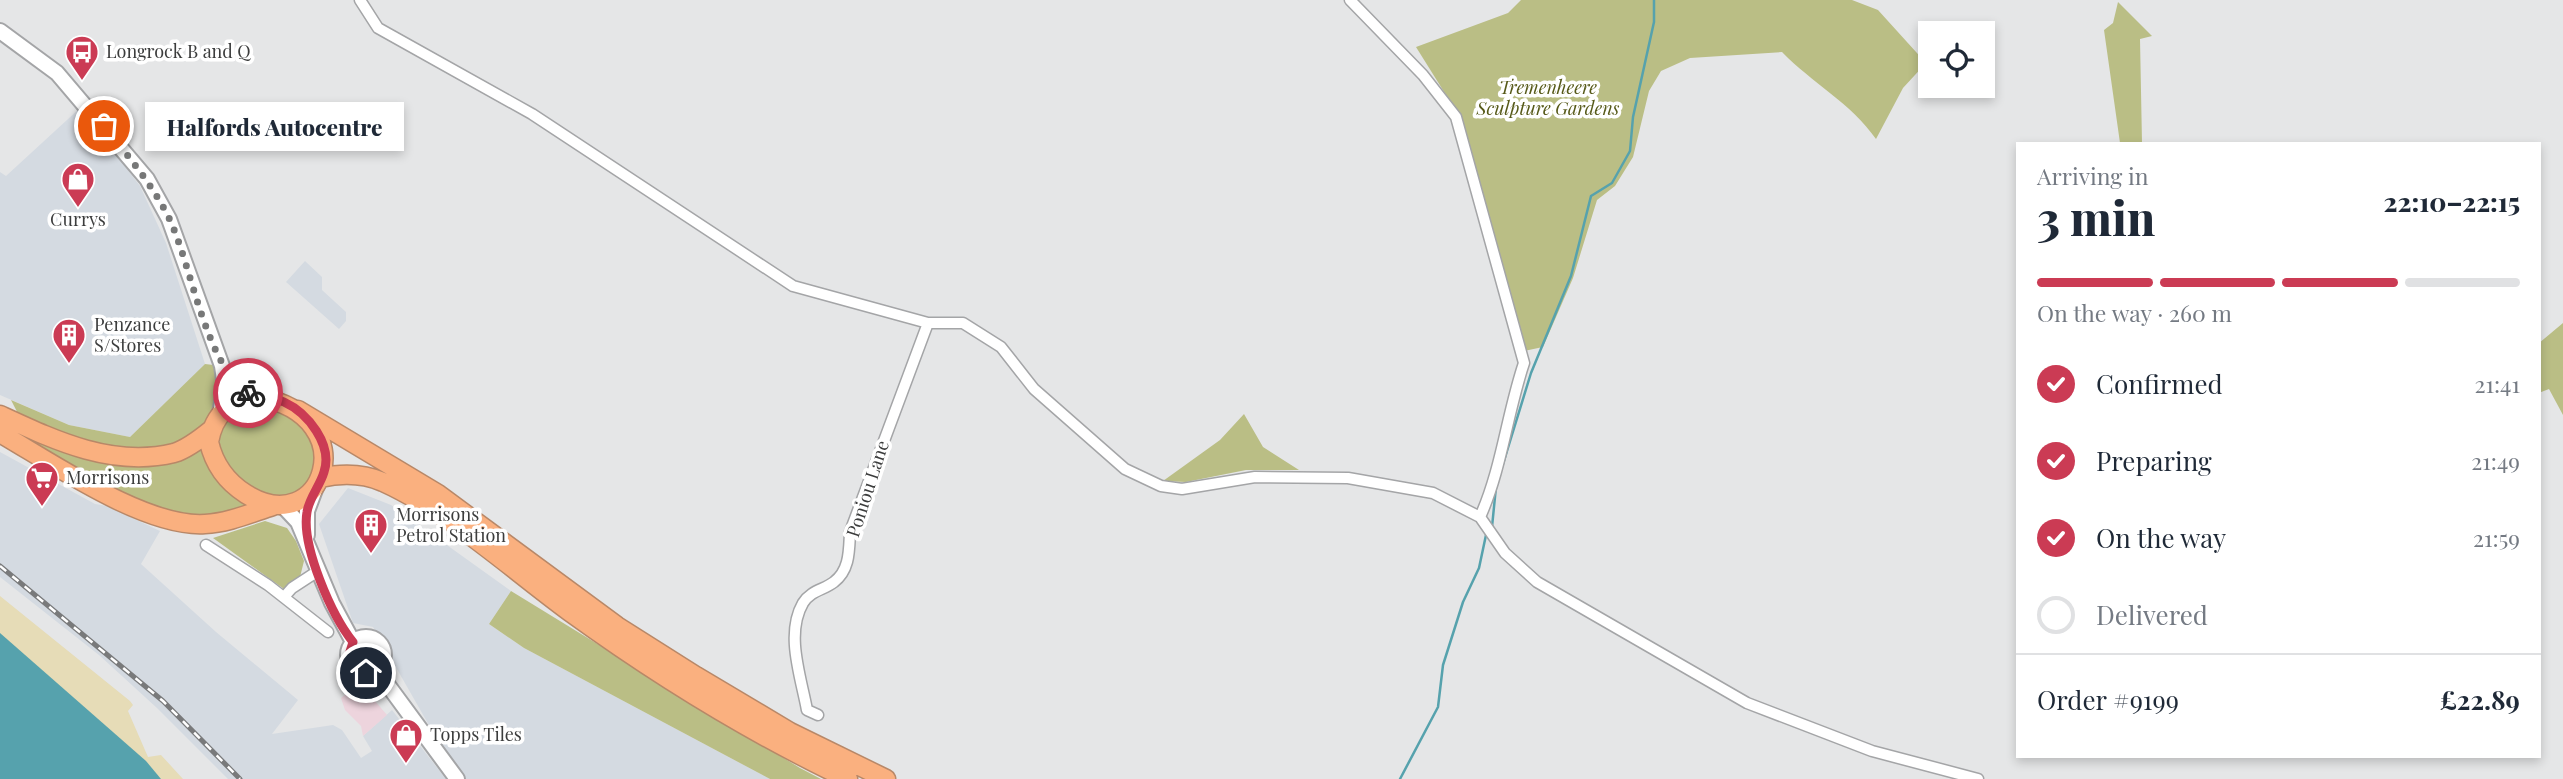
<!DOCTYPE html>
<meta charset="utf-8">
<style>
:root{--surface:#fff;--page:#f6f6f7;--text:#1f2937;--muted:#747a83;--line:#e0e1e3;--accent:#cb3b54}
body{margin:0;font-family:"Playfair Display",serif;background:var(--page);color:var(--text);height:100vh;display:flex;flex-direction:column;font-size:26px;white-space:nowrap}
*{box-sizing:border-box;margin:0}
p{font-size:23px;color:var(--muted)}
.icon{flex:none;width:38px;height:38px;fill:none;stroke:currentColor;stroke-width:2;stroke-linecap:round;stroke-linejoin:round}
.map{position:relative;flex:1;overflow:hidden}
.details{position:absolute;left:2016px;top:142px;width:525px;height:616px;display:flex;flex-direction:column;background:var(--surface);border-radius:0px;box-shadow:0 4px 10px #0003}
.details>*{flex:none}
.buttons{position:absolute;left:1918px;top:21px;display:grid;gap:14px}
.buttons a{display:grid;place-items:center;width:77px;height:77px;border-radius:0px;background:var(--surface);box-shadow:0 4px 10px #0003;font-size:35px}
.pin{position:absolute;display:grid;place-items:center;width:60px;height:60px;color:#fff;margin:-30px;border:4px solid #fff;border-radius:50%;box-shadow:0 2px 7px #0007}
.courier{position:absolute;display:grid;place-items:center;width:70px;height:70px;margin:-35px;border:5px solid #cb3b54;border-radius:50%;background:#fff;color:#222;box-shadow:0 2px 9px #0007}
.bubble{position:absolute;height:49px;border-radius:0px;background:var(--surface);box-shadow:0 4px 10px #0003;font-size:23px;font-weight:800;line-height:49px;text-align:center}
.overview em{font-style:normal;font-weight:800}
.overview div{display:flex;flex-direction:column-reverse}
.overview{display:flex;align-items:center;justify-content:space-between;height:119px;padding:0 21px}
h1{font-size:46px;font-weight:800;line-height:52px}
.bar{display:grid;grid-template-columns:repeat(4,1fr);gap:10px 7px;align-content:center;height:84px;padding:0 21px}
.bar i{height:9px;border-radius:5px;background:var(--line)}
.bar .selected{background:var(--accent)}
.bar p{grid-column:span 4}
.line{display:flex;align-items:center;gap:18px;padding:0 21px;border-top:2px solid var(--line)}
.line div{flex:1}
ol{padding:0 21px;list-style:none}
li{display:flex;align-items:center;gap:21px;height:77px}
li p{margin-inline-start:auto}
li .icon{padding:7px;border-radius:50%;background:var(--accent);color:#fff;stroke-width:4}
li:last-child{color:var(--muted)}
li i{width:38px;height:38px;border:4px solid var(--line);border-radius:50%}
.map>svg:first-child{display:block}
.built{fill:#d4dae1}
.industrial{fill:#edd4dd}
.green{fill:#babe85}
.sand{fill:#e6dcb7}
.water{fill:#56a2ad}
.lines{fill:none;stroke-linecap:round;stroke-linejoin:round}
.stream{stroke:#56a2ad;stroke-width:2.5}
.street-casing{stroke:#a4a5a7;stroke-width:13}
.secondary-casing{stroke:#a4a5a7;stroke-width:18}
.highway-casing{stroke:#b88868;stroke-width:21}
.street{stroke:#fff;stroke-width:10}
.secondary{stroke:#fff;stroke-width:14}
.highway{stroke:#fab07f;stroke-width:18}
.rail-casing{stroke:#797a7b;stroke-width:5}
.rail{stroke:#fff;stroke-width:2.5;stroke-dasharray:8;stroke-linecap:butt}
.done{stroke:#777878;stroke-width:7;stroke-dasharray:0 12.6}
.route{stroke:#cb3b54;stroke-width:9}
.labels{text-anchor:middle;stroke-width:7;stroke-linejoin:round;paint-order:stroke}
.poi-label{font-size:18px;fill:#3c3d3d;stroke:#fff;text-anchor:start}
.park-label{font-size:18px;font-style:italic;fill:#565918;stroke:#fff}
.street-label{font-size:18px;fill:#3c3d3d;stroke:#fff}
</style>
<div class="map">
<svg width="2563" height="779" viewBox="0 0 2563 779">
<rect width="100%" height="100%" fill="#e5e6e7"/>
<path class="built" d="M80 108 140 186 166 243 205 364 130 437 69 425 0 395V172L6 176Z
M305 261 322 277V290L346 312V321L339 329 286 282Z
M0 452 95 504 107 506 160 531 141 564 216 632 298 700 272 734 333 725 342 730 361 758 372 751 363 736 392 710 446 779H228L157 708 99 655 0 577Z
M348 488 391 505 511 591 489 624 524 648 770 779H453L425 733 430 727 373 627 353 623 319 524Z"/>
<path class="industrial" d="M356 686H362L387 715 363 736 361 726 345 710 341 698Z"/>
<path class="green" d="M1521 0H1852L1878 10 1926 63 1903 88 1876 139C1851 103 1812 83 1782 52L1690 58 1661 71 1649 91 1633 157 1615 186 1597 200 1573 278 1543 347 1524 351 1482 189 1451 103 1416 47 1508 13Z
M2118 2 2152 36 2140 39 2142 143H2120L2104 30 2113 23Z
M2563 323V415L2549 389 2539 393V343Z
M205 364 222 366 212 456 262 503 206 524 126 503 33 443 11 400 69 425 130 437Z
M261 407C303 415 320 436 313 478 307 483 301 489 295 492 241 518 175 412 261 407Z
M1244 414 1263 447 1299 470H1246L1186 482 1163 481 1220 440Z
M265 521 287 528 296 541 304 561 300 577 284 589 213 538Z
M511 591 800 768 821 779H770L524 648 489 624Z"/>
<path class="sand" d="M0 596 130 701 133 705 128 711 148 757 161 755 183 779H0Z"/>
<path class="water" d="M0 633 146 761 161 779H0Z"/>
<g class="lines">
<path class="stream" d="M1499 477 1531 373 1571 276 1591 196 1612 183 1630 151 1633 117 1654 22V0
M1492 527 1496 487
M1400 779 1438 707 1443 665 1463 602 1479 568 1486 535"/>
<defs>
<path id="street" d="M360 0 378 28 532 114 793 286 928 323H963L1001 347 1034 389 1125 469 1161 486 1182 489 1255 477 1348 478 1433 493 1480 517 1505 553 1537 582 1747 703 1872 751 1978 779
M1350 0 1423 75 1456 117 1524 363C1507 413 1502 468 1480 517
M206 545 268 585 328 632
M284 597 292 588 318 571
M818 715 807 710C801 677 785 634 803 603 811 590 824 590 834 582 850 570 849 550 850 532L928 323"/>
<path id="secondary" d="M0 31 57 73 147 179 169 219 222 366 225 387 220 413
M223 368 238 386 259 397
M282 505 298 522 332 603 353 642
M307 535V511L316 487
M348 655a18 18 0 1 1 36 0a18 18 0 1 1-36 0Z
M376 669 457 779"/>
<path id="highway" d="M259 397C367 417 323 542 246 494 227 482 214 464 209 442 214 413 230 401 259 397Z
M298 410 438 494 617 626 696 676 790 732 886 779
M0 415C54 440 112 468 174 453 187 449 200 439 211 430
M0 433C52 463 146 528 205 524 228 523 251 513 273 506
M320 478C342 473 362 473 383 482 451 513 510 568 570 612 657 675 751 733 848 779"/>
</defs>
<use href="#street" class="street-casing"/>
<use href="#secondary" class="secondary-casing"/>
<use href="#highway" class="highway-casing"/>
<use href="#street" class="street"/>
<use href="#secondary" class="secondary"/>
<use href="#highway" class="highway"/>
<defs>
<path id="rail" d="M0 566 163 701 240 779"/>
</defs>
<use href="#rail" class="rail-casing"/>
<use href="#rail" class="rail"/>
</g>
<g class="lines">
<path class="done" d="M104 126C128 156 152 184 169 218 192 266 205 364 248 393"/>
<path class="route" d="M248 393C260 397 273 397 284 402 308 413 333 445 324 472 320 486 309 498 307 512 301 546 332 616 353 642L348 658 351 666 366 673"/>
</g>
<defs>
<symbol id="bus-pin" viewBox="-11 -11 22 30"><path d="M0 17L-7.5 6A9.5 9.5 0 1 1 7.5 6Z" fill="#cb3b54" stroke="#fff"/><path d="M-5-6H5V4H4V6H2V4H-2V6H-4V4H-5ZM-3.5-4V0h7V-4ZM-3.5 1.2v1.5H-2V1.2ZM2 1.2v1.5H3.5V1.2Z" fill="#fff"/></symbol>
<symbol id="shop-pin" viewBox="-11 -11 22 30"><path d="M0 17L-7.5 6A9.5 9.5 0 1 1 7.5 6Z" fill="#cb3b54" stroke="#fff"/><path d="M-5-2.5h2.3a2.7 3.5 0 0 1 5.4 0H5L5.5 6h-11ZM-1.5-2.5h3a1.5 2.3 0 0 0-3 0Z" fill="#fff"/></symbol>
<symbol id="building-pin" viewBox="-11 -11 22 30"><path d="M0 17L-7.5 6A9.5 9.5 0 1 1 7.5 6Z" fill="#cb3b54" stroke="#fff"/><path d="M-4-6H4V6H1V3H-1V6H-4ZM-2.5-4.3h1.7v1.8h-1.7ZM.8-4.3h1.7v1.8H.8ZM-2.5-1h1.7V.8h-1.7ZM.8-1h1.7V.8H.8Z" fill="#fff"/></symbol>
<symbol id="supermarket-pin" viewBox="-11 -11 22 30"><path d="M0 17L-7.5 6A9.5 9.5 0 1 1 7.5 6Z" fill="#cb3b54" stroke="#fff"/><path d="M-6-5.5h2.5l.6 2H6L4.5 2H-2.5L-4.4-4H-6ZM-1.5 3.2a1.3 1.3 0 1 0 .1 0ZM3 3.2a1.3 1.3 0 1 0 .1 0Z" fill="#fff"/></symbol>
</defs>
<g fill-rule="evenodd">
<use href="#bus-pin" x="63" y="33" width="38" height="52"/>
<use href="#shop-pin" x="59" y="160" width="38" height="52"/>
<use href="#building-pin" x="50" y="316" width="38" height="52"/>
<use href="#supermarket-pin" x="23" y="459" width="38" height="52"/>
<use href="#building-pin" x="352" y="506" width="38" height="52"/>
<use href="#shop-pin" x="387" y="716" width="38" height="52"/>
</g>
<g class="labels">
<g class="poi-label">
<text x="106" y="58">Longrock B and Q</text>
<text x="78" y="226" text-anchor="middle">Currys</text>
<text x="94" y="331">Penzance<tspan x="94" dy="21">S/Stores</tspan></text>
<text x="66" y="484">Morrisons</text>
<text x="396" y="521">Morrisons<tspan x="396" dy="21">Petrol Station</tspan></text>
<text x="430" y="741">Topps Tiles</text>
</g>
<g class="park-label">
<text x="1548" y="94">Tremenheere<tspan x="1548" dy="21">Sculpture Gardens</tspan></text>
</g>
<g class="street-label">
<text transform="translate(868 489) rotate(-72)" y="6">Poniou Lane</text>
</g>
</g>
</svg>
<div class="buttons">
<a><svg class="icon" aria-label="locate" viewBox="0 0 24 24"><circle cx="12" cy="12" r="6"/><path d="M12 2v4M12 18v4M2 12h4M18 12h4"/></svg></a>
</div>
<div class="pin" style="left:104px;top:126px;background:#ea580c"><svg class="icon" aria-label="bag" viewBox="0 0 24 24"><path d="M5 8h14l-1 12H6zM9 8a3 3 0 0 1 6 0"/></svg></div>
<div class="pin" style="left:366px;top:673px;background:#1f2937"><svg class="icon" aria-label="home" viewBox="0 0 24 24"><path d="M3 11l9-7 9 7M6 9v11h12V9"/></svg></div>
<div class="courier" style="left:248px;top:393px"><svg class="icon" aria-label="bike" viewBox="0 0 24 24"><circle cx="6" cy="16" r="4"/><circle cx="18" cy="16" r="4"/><path d="M6 16l4-8h5l3 8M10 8l3 8H6M13 5h3"/></svg></div>
<div class="bubble" style="left:145px;top:102px;width:259px">Halfords Autocentre</div>
<section class="details">
<div class="overview"><div><h1>3 min</h1><p>Arriving in</p></div><em>22:10–22:15</em></div>
<div class="bar"><i class="selected"></i><i class="selected"></i><i class="selected"></i><i></i><p>On the way · 260 m</p></div>
<ol>
<li><svg class="icon" aria-label="check" viewBox="0 0 24 24"><path d="M5 12l5 5 9-10"/></svg>Confirmed<p>21:41</p></li>
<li><svg class="icon" aria-label="check" viewBox="0 0 24 24"><path d="M5 12l5 5 9-10"/></svg>Preparing<p>21:49</p></li>
<li><svg class="icon" aria-label="check" viewBox="0 0 24 24"><path d="M5 12l5 5 9-10"/></svg>On the way<p>21:59</p></li>
<li><i></i>Delivered</li>
</ol>
<div class="line" style="height:91px"><div>Order #9199</div><b>£22.89</b></div>
</section>
</div>
